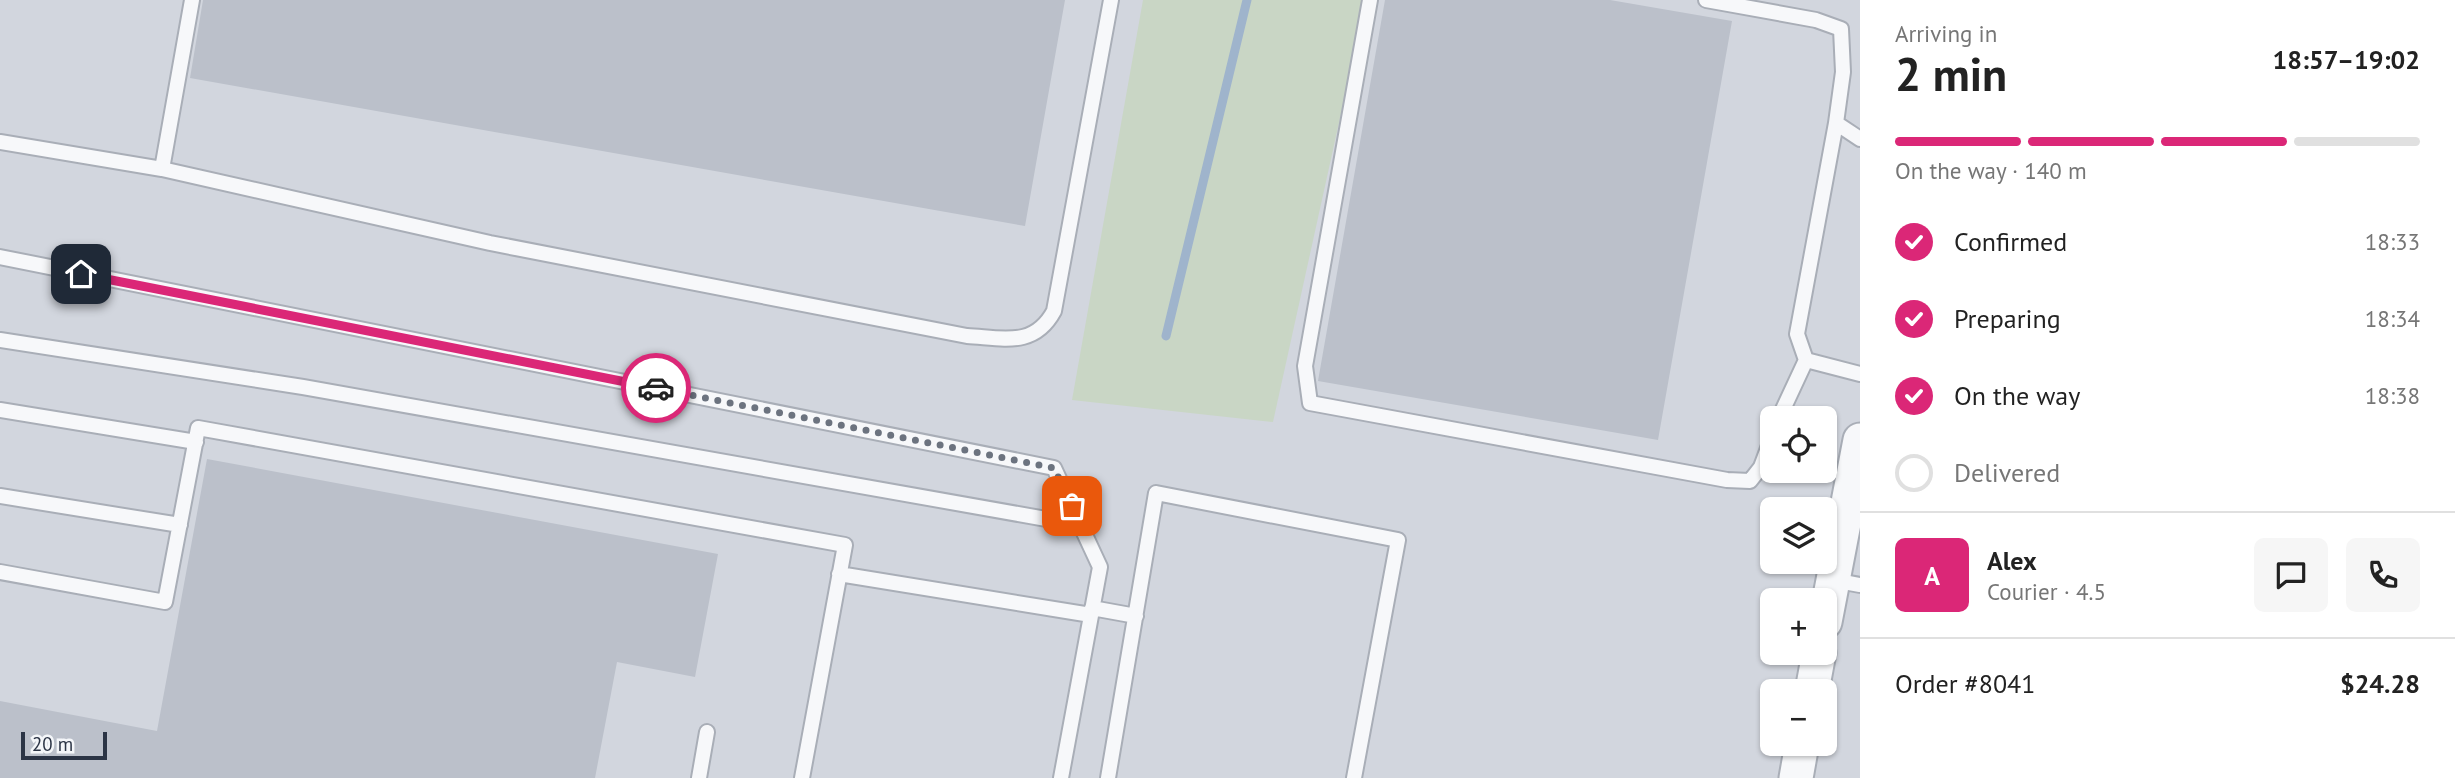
<!DOCTYPE html>
<meta charset="utf-8">
<style>
:root{--surface:#fff;--page:#f6f6f6;--text:#222;--muted:#767676;--line:#e0e0e0;--accent:#db2777}
body{margin:0;font-family:"PT Sans",sans-serif;background:var(--page);color:var(--text);height:100vh;display:flex;flex-direction:column;font-size:26px;white-space:nowrap}
*{box-sizing:border-box;margin:0}
p{font-size:23px;color:var(--muted)}
.icon{flex:none;width:38px;height:38px;fill:none;stroke:currentColor;stroke-width:2;stroke-linecap:round;stroke-linejoin:round}
.map{position:relative;flex:1;overflow:hidden}
.sheet{display:flex;flex-direction:column;background:var(--surface);width:595px}
.sheet>*{flex:none}
.buttons{position:absolute;left:1760px;top:406px;display:grid;gap:14px}
.buttons a{display:grid;place-items:center;width:77px;height:77px;border-radius:10px;background:var(--surface);box-shadow:0 2px 5px #0004;font-size:35px}
.scale{position:absolute;left:21px;bottom:18px;width:86px;box-sizing:border-box;padding-left:7px;border:4px solid #2b3445;border-top:0;font-size:19px;line-height:24px;white-space:nowrap;color:#2b3445;-webkit-text-stroke:5px #f4f6f9;paint-order:stroke}
.pin{position:absolute;display:grid;place-items:center;width:60px;height:60px;color:#fff;margin:-30px;border-radius:14px;box-shadow:0 4px 10px #0006}
.courier{position:absolute;display:grid;place-items:center;width:70px;height:70px;margin:-35px;border:5px solid #db2777;border-radius:50%;background:#fff;color:#222;box-shadow:0 2px 9px #0007}
.overview em{font-style:normal;font-weight:700}
.overview div{display:flex;flex-direction:column-reverse}
.overview{display:flex;align-items:center;justify-content:space-between;height:119px;padding:0 35px}
h1{font-size:46px;font-weight:700;line-height:52px}
.bar{display:grid;grid-template-columns:repeat(4,1fr);gap:10px 7px;align-content:center;height:84px;padding:0 35px}
.bar i{height:9px;border-radius:5px;background:var(--line)}
.bar .selected{background:var(--accent)}
.bar p{grid-column:span 4}
.line{display:flex;align-items:center;gap:18px;padding:0 35px;border-top:2px solid var(--line)}
.line div{flex:1}
.round{display:grid;place-items:center;flex:none;width:74px;height:74px;border-radius:10px;background:var(--page)}
ol{padding:0 35px;list-style:none}
li{display:flex;align-items:center;gap:21px;height:77px}
li p{margin-inline-start:auto}
li .icon{padding:7px;border-radius:50%;background:var(--accent);color:#fff;stroke-width:4}
li:last-child{color:var(--muted)}
li i{width:38px;height:38px;border:4px solid var(--line);border-radius:50%}
main{display:flex;flex:1;min-height:0}
.map>svg:first-child{display:block}
.built{fill:#d2d6de;fill-rule:evenodd}
.green{fill:#c9d6c5}
.lines{fill:none;stroke-linecap:round;stroke-linejoin:round}
.stream{stroke:#9fb4cc;stroke-width:9}
.building{fill:#bbc0ca}
.service-casing{stroke:#a9aeb7;stroke-width:18}
.tertiary-casing{stroke:#a9aeb7;stroke-width:37}
.service{stroke:#f7f8fa;stroke-width:14}
.tertiary{stroke:#f7f8fa;stroke-width:33}
.done{stroke:#6c737f;stroke-width:7;stroke-dasharray:0 12.6}
.route{stroke:#db2777;stroke-width:9}
</style>
<main>
<div class="map">
<svg width="1860" height="778" viewBox="0 0 1860 778">
<rect width="100%" height="100%" fill="#e4e7ec"/>
<path class="built" d="M0 0H1860V778H0ZM1773 418H1825V471H1773ZM1773 509H1825V562H1773ZM1773 600H1825V653H1773ZM1773 691H1825V744H1773Z"/>
<path class="green" d="M1143 0H1366L1273 422 1072 400Z"/>
<g class="lines">
<path class="stream" d="M1166 336 1247 0"/>
</g>
<path class="building" d="M203 0H1065L1025 226 190 78Z
M1385 0H1610L1732 21 1658 440 1318 381Z
M207 459 718 554 695 677 617 662 595 778H0V701L157 731Z"/>
<g class="lines">
<defs>
<path id="service" d="M1370 0 1305 366 1310 403 1727 480 1750 481 1761 467 1773 435
M1706 0 1816 20 1841 29 1843 72 1836 123 1860 139
M1836 123 1797 334 1806 360 1860 374
M0 142 162 169 490 243 967 336C1003 338 1034 348 1054 311L1111 0
M162 169 192 0
M0 257 1054 468 1100 567 1061 778
M0 340 303 387 1080 525
M0 410 196 442
M1779 418 1806 360
M0 496 180 525
M0 572 165 602 198 428 845 545 802 778
M839 574 1091 615
M1833 580 1860 585
M1092 608 1136 616
M699 778 707 732
M1108 778 1156 493 1398 540 1354 778"/>
<path id="tertiary" d="M1825 622 1860 440
M1812 691 1819 653
M1796 778 1802 744"/>
</defs>
<use href="#service" class="service-casing"/>
<use href="#tertiary" class="tertiary-casing"/>
<use href="#service" class="service"/>
<use href="#tertiary" class="tertiary"/>
</g>
<g class="lines">
<path class="done" d="M656 388 1054 468 1072 506"/>
<path class="route" d="M81 274 656 388"/>
</g>
</svg>
<div class="buttons">
<a><svg class="icon" aria-label="locate" viewBox="0 0 24 24"><circle cx="12" cy="12" r="6"/><path d="M12 2v4M12 18v4M2 12h4M18 12h4"/></svg></a>
<a><svg class="icon" aria-label="layers" viewBox="0 0 24 24"><path d="M12 4l9 5-9 5-9-5zM3 14l9 5 9-5"/></svg></a>
<a>+</a>
<a>−</a>
</div>
<div class="scale">20 m</div>
<div class="pin" style="left:1072px;top:506px;background:#ea580c"><svg class="icon" aria-label="bag" viewBox="0 0 24 24"><path d="M5 8h14l-1 12H6zM9 8a3 3 0 0 1 6 0"/></svg></div>
<div class="pin" style="left:81px;top:274px;background:#1f2937"><svg class="icon" aria-label="home" viewBox="0 0 24 24"><path d="M3 11l9-7 9 7M6 9v11h12V9"/></svg></div>
<div class="courier" style="left:656px;top:388px"><svg class="icon" aria-label="car" viewBox="0 0 24 24"><path d="M5 17H2v-5l4-1 3-4h7l3 4 3 1v5h-3M9 17h6M6 11h13"/><circle cx="7" cy="17" r="2"/><circle cx="17" cy="17" r="2"/></svg></div>
</div>
<section class="sheet">
<div class="overview"><div><h1>2 min</h1><p>Arriving in</p></div><em>18:57–19:02</em></div>
<div class="bar"><i class="selected"></i><i class="selected"></i><i class="selected"></i><i></i><p>On the way · 140 m</p></div>
<ol>
<li><svg class="icon" aria-label="check" viewBox="0 0 24 24"><path d="M5 12l5 5 9-10"/></svg>Confirmed<p>18:33</p></li>
<li><svg class="icon" aria-label="check" viewBox="0 0 24 24"><path d="M5 12l5 5 9-10"/></svg>Preparing<p>18:34</p></li>
<li><svg class="icon" aria-label="check" viewBox="0 0 24 24"><path d="M5 12l5 5 9-10"/></svg>On the way<p>18:38</p></li>
<li><i></i>Delivered</li>
</ol>
<div class="line" style="height:126px"><b class="round" style="background:var(--accent);color:#fff">A</b><div><b>Alex</b><p>Courier · 4.5</p></div><a class="round"><svg class="icon" aria-label="chat" viewBox="0 0 24 24"><path d="M4 5h16v11H9l-5 4z"/></svg></a><a class="round"><svg class="icon" aria-label="phone" viewBox="0 0 24 24"><path d="M5 4h4l2 5-3 2q2 4 5 5l2-3 5 2v4C11 20 4 13 5 4z"/></svg></a></div>
<div class="line" style="height:91px"><div>Order #8041</div><b>$24.28</b></div>
</section>
</main>
